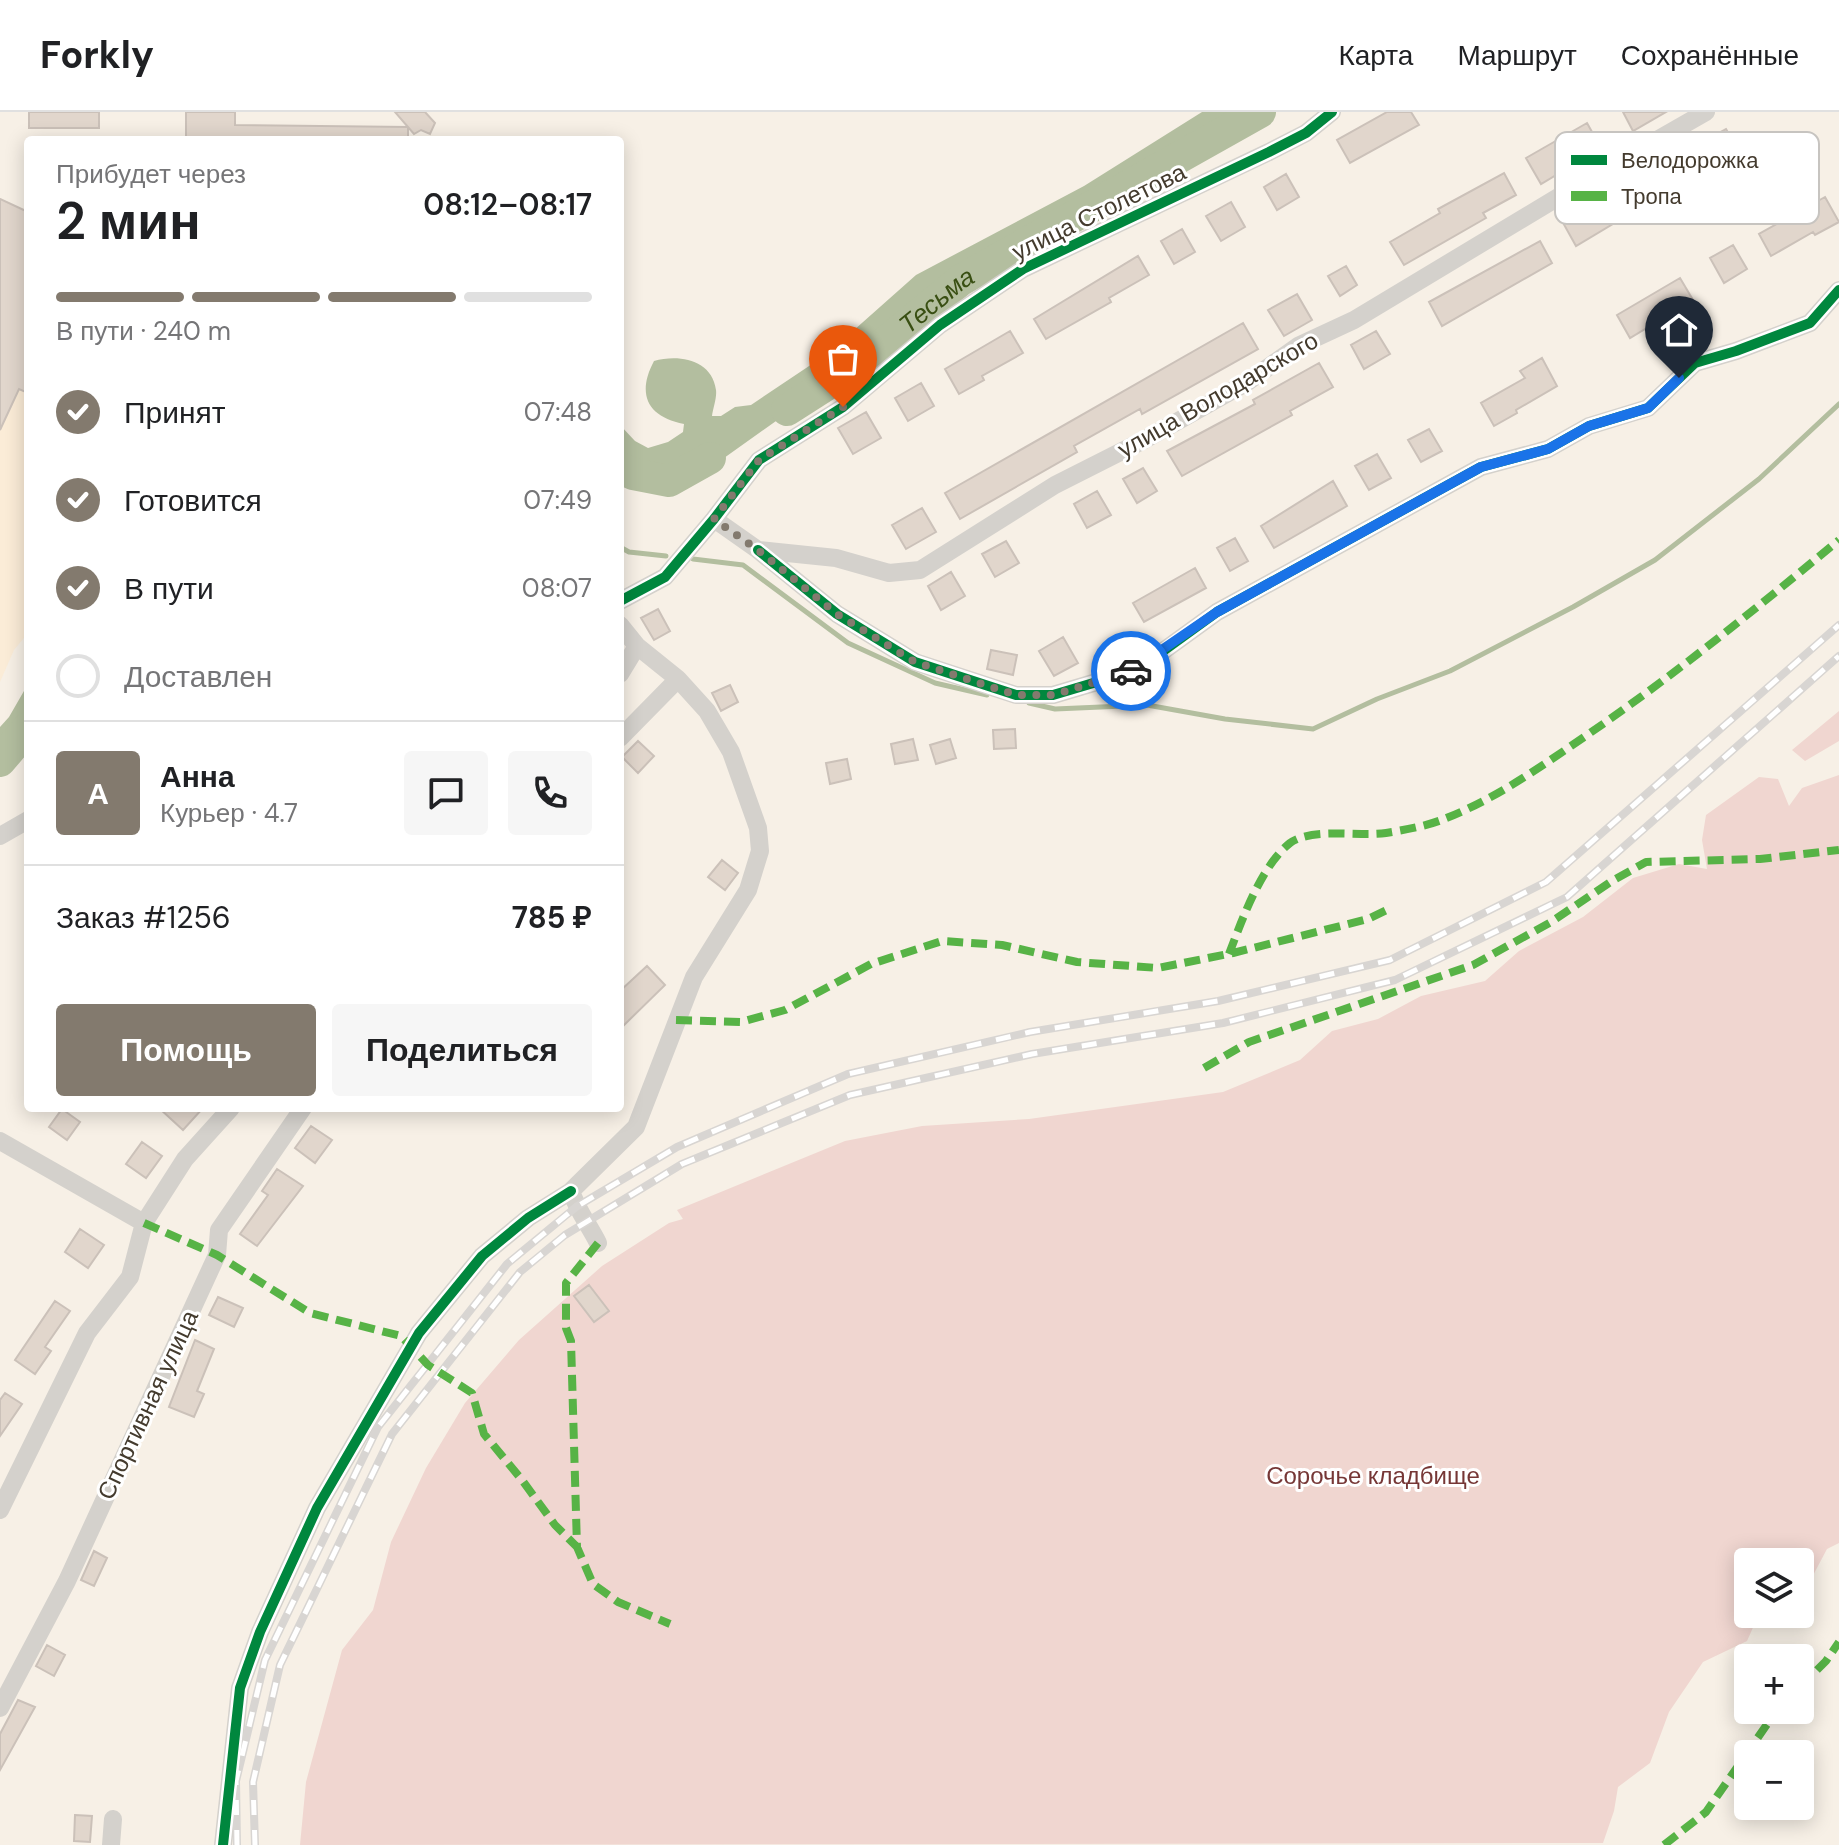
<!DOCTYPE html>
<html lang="ru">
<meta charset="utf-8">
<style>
:root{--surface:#fff;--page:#f6f6f6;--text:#202124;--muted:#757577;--line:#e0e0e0;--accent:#837a6e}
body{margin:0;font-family:"DM Sans",sans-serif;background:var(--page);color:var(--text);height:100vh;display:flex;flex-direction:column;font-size:30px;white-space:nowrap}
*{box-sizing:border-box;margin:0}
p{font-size:26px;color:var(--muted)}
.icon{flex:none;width:44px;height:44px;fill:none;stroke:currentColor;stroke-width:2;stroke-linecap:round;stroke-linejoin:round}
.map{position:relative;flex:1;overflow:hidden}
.panel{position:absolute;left:24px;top:24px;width:600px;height:976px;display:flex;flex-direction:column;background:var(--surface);border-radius:8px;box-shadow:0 4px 20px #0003}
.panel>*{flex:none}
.buttons{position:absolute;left:1734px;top:1436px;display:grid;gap:16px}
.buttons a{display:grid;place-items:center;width:80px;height:80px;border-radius:8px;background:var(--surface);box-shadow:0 4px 20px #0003;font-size:40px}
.pin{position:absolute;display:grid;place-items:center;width:68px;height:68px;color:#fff;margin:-82px -34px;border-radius:50% 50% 50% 0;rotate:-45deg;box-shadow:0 0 8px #0007}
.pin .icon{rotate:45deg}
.courier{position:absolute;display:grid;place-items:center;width:80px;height:80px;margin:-40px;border:6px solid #1a73e8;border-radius:50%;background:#fff;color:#222;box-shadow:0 2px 10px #0007}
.overview em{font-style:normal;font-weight:600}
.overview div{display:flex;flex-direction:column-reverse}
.overview{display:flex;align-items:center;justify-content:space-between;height:136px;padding:0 32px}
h1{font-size:52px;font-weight:600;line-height:60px}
.bar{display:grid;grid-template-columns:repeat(4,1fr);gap:12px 8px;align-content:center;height:96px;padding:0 32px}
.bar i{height:10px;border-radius:6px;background:var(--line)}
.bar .on{background:var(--accent)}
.bar p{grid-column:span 4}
.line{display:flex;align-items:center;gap:20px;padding:0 32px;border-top:2px solid var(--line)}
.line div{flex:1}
.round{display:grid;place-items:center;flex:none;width:84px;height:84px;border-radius:8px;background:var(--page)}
ol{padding:0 32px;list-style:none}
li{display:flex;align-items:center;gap:24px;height:88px}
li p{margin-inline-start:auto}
li .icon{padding:8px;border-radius:50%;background:var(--accent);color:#fff;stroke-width:4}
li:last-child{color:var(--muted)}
li i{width:44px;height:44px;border:4px solid var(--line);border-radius:50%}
.cta{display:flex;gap:16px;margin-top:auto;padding:16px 32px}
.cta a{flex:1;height:92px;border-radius:8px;background:var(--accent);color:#fff;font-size:32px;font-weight:600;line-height:92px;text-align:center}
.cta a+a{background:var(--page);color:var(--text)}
header{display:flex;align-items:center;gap:48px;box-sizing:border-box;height:112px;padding:0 40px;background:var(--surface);border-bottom:2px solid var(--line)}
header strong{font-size:38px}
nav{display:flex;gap:44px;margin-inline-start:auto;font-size:28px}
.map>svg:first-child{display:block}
.built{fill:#fbecd7}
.green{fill:#f0d6d0}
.water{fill:#b3be9f}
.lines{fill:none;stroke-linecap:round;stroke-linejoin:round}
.stream{stroke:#b3be9f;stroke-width:5}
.river{stroke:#b3be9f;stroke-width:32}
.building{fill:#e1d6cc;stroke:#cbc1b9;stroke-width:2}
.minor{stroke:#d4d1cc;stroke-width:18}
.rail-casing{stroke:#d8d5d2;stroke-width:8}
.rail{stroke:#fff;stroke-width:5;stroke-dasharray:15;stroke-linecap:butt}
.quiet{stroke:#57b346;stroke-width:8;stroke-dasharray:16 8;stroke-linecap:butt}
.cycleway-casing{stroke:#fff;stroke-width:15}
.cycleway{stroke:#00873e;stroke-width:10}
.done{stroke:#837a6e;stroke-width:8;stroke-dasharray:0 14.4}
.route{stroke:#1a73e8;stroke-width:10}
.labels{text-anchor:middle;stroke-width:6;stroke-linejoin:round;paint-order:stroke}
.street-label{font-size:24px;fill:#443b2e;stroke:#fff}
.park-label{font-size:24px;fill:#763736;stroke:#fff}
.water-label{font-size:26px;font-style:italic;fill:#394f13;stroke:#fff}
.key{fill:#fff;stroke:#c7c4c0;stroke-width:2}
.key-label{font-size:22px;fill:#443b2e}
</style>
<header>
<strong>Forkly</strong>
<nav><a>Карта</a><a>Маршрут</a><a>Сохранённые</a></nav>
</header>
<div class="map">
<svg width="1839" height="1733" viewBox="0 0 1839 1733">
<rect width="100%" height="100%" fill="#f7f0e6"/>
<path class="built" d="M0 87 28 100V521L14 538 0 570Z"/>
<path class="green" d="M1839 599V629L1805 649 1792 638Z
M1839 663V1431L1827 1437 1800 1488V1450H1748V1502H1759L1747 1529 1703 1550 1669 1600 1650 1651 1618 1675 1614 1699 1603 1731 300 1733 306 1670 342 1538 373 1498 391 1430 426 1356 465 1291 519 1228 602 1154 669 1111 683 1107 677 1098 845 1029 922 1014 1029 1007 1223 980 1300 948 1332 919 1378 907 1421 884 1485 869 1519 839 1583 805 1633 766 1679 752 1707 757 1702 728 1706 703 1759 665 1778 667 1789 694 1802 676Z"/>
<path class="water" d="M1202 0H1260L1198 37 1017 133 957 168 814 282 703 361 679 368 642 362 620 345V313L635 329 648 336 668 330 683 320 684 312C648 305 636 283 654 249 678 242 712 247 716 278 717 286 713 296 712 304H721L735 295 751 293 827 242 916 163 1084 74Z
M28 572V609L0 645V615L9 605Z"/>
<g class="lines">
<path class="stream" d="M620 435 629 440 666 444
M693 447 743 453 848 531 935 571 987 583
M1029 591 1055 597 1147 593 1225 607 1313 617 1377 587 1450 559 1573 495 1655 448 1759 367 1839 292"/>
<g class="river">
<path id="s1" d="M787 298 859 252 961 168 1260 0"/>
<path d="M620 356 633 362 669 369 710 346"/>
<path d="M0 649 28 616"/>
</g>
</g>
<path class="building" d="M29 0H99V16H29Z
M186 0H235V13L408 15 395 0H425L435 11 430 22 421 18 414 22 408 15V28H186Z
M1387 0H1411L1419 13 1350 51 1337 28Z
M1623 0H1666L1633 19Z
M1587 11 1601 36 1541 72 1526 46Z
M1726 17 1738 38 1712 52 1700 31Z
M1675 45 1688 67 1576 134 1562 109Z
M1504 61 1516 83 1483 101 1486 106 1404 153 1390 130 1440 101 1438 97Z
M1286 62 1299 85 1277 98 1264 75Z
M1825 85 1839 110 1815 123 1813 120 1771 144 1759 122Z
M0 87 28 100V281L19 277 0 318Z
M1231 90 1245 115 1221 129 1206 104Z
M1182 117 1195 140 1174 152 1161 129Z
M1540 129 1552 151 1442 214 1429 190Z
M1733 133 1747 157 1724 171 1710 146Z
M1138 144 1149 163 1109 186 1111 190 1046 227 1034 207Z
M1346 154 1357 173 1340 184 1328 164Z
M1680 166 1693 188 1630 226 1617 203Z
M1297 182 1312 208 1284 224 1268 198Z
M1243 211 1258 237 1142 302 1140 297 1074 334 1077 340 960 407 945 381Z
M1010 219 1023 241 982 264 984 268 959 282 945 257Z
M1376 219 1390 242 1364 257 1351 233Z
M1542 246 1557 274 1516 298 1517 301 1494 314 1481 291 1525 266 1520 259Z
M1319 251 1333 275 1290 299 1292 303 1182 364 1167 339 1255 292 1253 288Z
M921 271 934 294 908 309 895 286Z
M866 300 881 326 853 342 838 316Z
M1429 317 1442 339 1421 350 1408 328Z
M1377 342 1391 366 1369 378 1355 354Z
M1143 356 1157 379 1137 391 1123 367Z
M1333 369 1347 394 1274 436 1261 414Z
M1097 379 1111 403 1087 416 1074 392Z
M922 396 936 420 906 437 892 413Z
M1235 426 1248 449 1230 459 1217 436Z
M1006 429 1019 451 995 465 982 442Z
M1195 456 1206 476 1144 510 1133 491Z
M951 460 965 484 941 498 928 474Z
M658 497 670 519 654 528 641 506Z
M1063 525 1078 551 1054 564 1039 539Z
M991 538 1017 543 1013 563 987 557Z
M730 573 738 590 721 599 712 581Z
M1015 617 1016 636 994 637 993 618Z
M913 627 918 648 895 652 891 632Z
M950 627 956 646 936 652 930 633Z
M638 629 654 644 638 661 622 645Z
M847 647 851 667 830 672 826 651Z
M722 748 738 761 725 778 708 765Z
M647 854 665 873 620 917V879Z
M159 996H203L183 1018Z
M62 997 80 1010 67 1028 49 1015Z
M311 1014 332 1028 315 1051 295 1036Z
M142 1030 162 1044 146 1066 126 1052Z
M277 1057 303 1074 257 1134 240 1122 268 1083 262 1079Z
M80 1117 104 1133 88 1156 65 1140Z
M589 1173 609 1199 594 1210 574 1184Z
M218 1185 243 1196 234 1215 209 1203Z
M55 1189 70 1199 45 1235 51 1239 35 1262 15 1248Z
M195 1228 214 1237 197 1279 204 1282 194 1305 169 1295Z
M5 1281 22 1292 0 1324V1288Z
M94 1439 107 1446 94 1474 81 1468Z
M47 1533 65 1543 54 1564 36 1554Z
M18 1588 35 1595 0 1658V1622Z
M75 1703 92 1704 90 1730 74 1729Z"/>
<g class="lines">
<path class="minor" d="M714 407 758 438 836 446 889 461 920 458 1055 373 1146 327 1246 271 1298 234 1354 208 1580 72 1706 0
M758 438 837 502 915 550 1016 583H1053L1137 558 1217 500 1481 355 1548 337 1589 314 1648 296 1695 251 1736 239 1810 211 1839 178
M620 489 665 465 714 407 759 348 843 295 940 213 1023 157 1269 40 1306 21 1332 0
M620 513 637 534 678 567
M620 562 637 534
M0 724 28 708
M0 1029 144 1111
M598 1131C589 1113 577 1098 571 1079L636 1015 694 865 748 778 760 739 758 716 731 640 707 599 678 567 620 626
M0 1398 87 1221 130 1165 144 1111 185 1047 231 996
M0 1596 67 1469 217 1143 219 1118 303 996
M111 1733 113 1707
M223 1733 240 1576 260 1520 317 1396 419 1221 482 1144 528 1106 571 1079"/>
<defs>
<path id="rail" d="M237 1733 236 1669 265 1548 378 1315 507 1152 576 1095 677 1035 848 962 1030 920 1218 889 1390 848 1546 770 1839 513
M255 1733 253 1670 280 1553 392 1322 520 1160 565 1123 682 1052 850 983 1032 942 1223 911 1395 868 1567 785 1839 544"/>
</defs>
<use href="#rail" class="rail-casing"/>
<use href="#rail" class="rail"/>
<path class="quiet" d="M1229 842C1242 808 1261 754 1290 731 1312 715 1359 725 1386 721 1404 718 1427 714 1444 707 1498 686 1543 653 1590 621 1677 561 1758 495 1839 428
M676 908 741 910 785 898 871 852 942 829 1002 833 1077 850 1158 856 1233 841 1368 807 1389 797
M1204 956 1249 930 1473 853 1551 810 1612 769 1646 750 1760 747 1839 738
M144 1111 217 1143 310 1201 401 1224 428 1253 472 1281 484 1322 522 1368 555 1413 577 1435
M598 1131 566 1171V1216L571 1229 577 1435 593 1472 618 1490 670 1512
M1800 1575 1826 1549 1839 1530
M1664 1733 1706 1700 1777 1598"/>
<defs>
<path id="cycleway" d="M758 438 837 502 915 550 1016 583H1053L1137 558 1217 500 1481 355 1548 337 1589 314 1648 296 1695 251 1736 239 1810 211 1839 178
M620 489 665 465 714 407 759 348 843 295 940 213 1023 157 1269 40 1306 21 1332 0
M223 1733 240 1576 260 1520 317 1396 419 1221 482 1144 528 1106 571 1079"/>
</defs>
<use href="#cycleway" class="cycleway-casing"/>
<use href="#cycleway" class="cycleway"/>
</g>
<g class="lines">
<path class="done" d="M843 295 759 348 714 407 758 438 837 502 915 550 1016 583H1053L1131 559"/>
<path class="route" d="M1131 559 1217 500 1481 355 1548 337 1589 314 1648 296 1679 266"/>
</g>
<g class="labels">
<g class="street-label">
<text transform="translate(1099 100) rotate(-26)" y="8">улица Столетова</text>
<text transform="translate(1218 283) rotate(-30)" y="8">улица Володарского</text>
<text transform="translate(148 1293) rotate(-65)" y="8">Спортивная улица</text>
</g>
<g class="park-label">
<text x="1373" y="1372">Сорочье кладбище</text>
</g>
<g class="water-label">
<text dy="9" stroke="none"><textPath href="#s1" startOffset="186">Тесьма</textPath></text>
</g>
</g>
<rect x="1555" y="20" width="264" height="92" rx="12" class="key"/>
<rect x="1571" y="43" width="36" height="10" fill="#00873e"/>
<rect x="1571" y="79" width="36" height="10" fill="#57b346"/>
<g class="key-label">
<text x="1621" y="56">Велодорожка</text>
<text x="1621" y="92">Тропа</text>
</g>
</svg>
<div class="buttons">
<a><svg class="icon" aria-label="layers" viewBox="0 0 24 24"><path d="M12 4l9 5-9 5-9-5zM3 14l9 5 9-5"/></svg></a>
<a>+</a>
<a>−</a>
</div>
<div class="pin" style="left:843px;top:295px;background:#ea580c"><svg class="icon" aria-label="bag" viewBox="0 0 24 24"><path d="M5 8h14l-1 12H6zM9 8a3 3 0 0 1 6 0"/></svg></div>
<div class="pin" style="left:1679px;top:266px;background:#1f2937"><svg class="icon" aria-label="home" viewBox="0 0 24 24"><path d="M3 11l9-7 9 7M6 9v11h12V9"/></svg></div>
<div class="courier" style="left:1131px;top:559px"><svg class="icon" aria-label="car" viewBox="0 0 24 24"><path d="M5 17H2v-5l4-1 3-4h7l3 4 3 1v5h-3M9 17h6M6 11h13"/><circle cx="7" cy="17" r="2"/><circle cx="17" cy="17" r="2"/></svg></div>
<section class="panel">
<div class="overview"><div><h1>2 мин</h1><p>Прибудет через</p></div><em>08:12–08:17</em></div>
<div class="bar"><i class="on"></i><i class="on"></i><i class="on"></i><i></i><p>В пути · 240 m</p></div>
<ol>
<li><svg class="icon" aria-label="check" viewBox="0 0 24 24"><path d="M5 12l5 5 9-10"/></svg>Принят<p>07:48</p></li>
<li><svg class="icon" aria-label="check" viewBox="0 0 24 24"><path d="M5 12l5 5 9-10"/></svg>Готовится<p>07:49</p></li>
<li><svg class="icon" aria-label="check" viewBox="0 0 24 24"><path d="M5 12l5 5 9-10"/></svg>В пути<p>08:07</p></li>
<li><i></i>Доставлен</li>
</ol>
<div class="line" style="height:144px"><b class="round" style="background:var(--accent);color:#fff">А</b><div><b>Анна</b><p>Курьер · 4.7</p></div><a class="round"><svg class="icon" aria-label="chat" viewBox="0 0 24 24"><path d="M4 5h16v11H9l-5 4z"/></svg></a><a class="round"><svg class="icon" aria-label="phone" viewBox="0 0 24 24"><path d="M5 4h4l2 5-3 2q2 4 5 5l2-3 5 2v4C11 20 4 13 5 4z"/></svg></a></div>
<div class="line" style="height:104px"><div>Заказ #1256</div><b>785 ₽</b></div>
<div class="cta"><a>Помощь</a><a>Поделиться</a></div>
</section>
</div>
